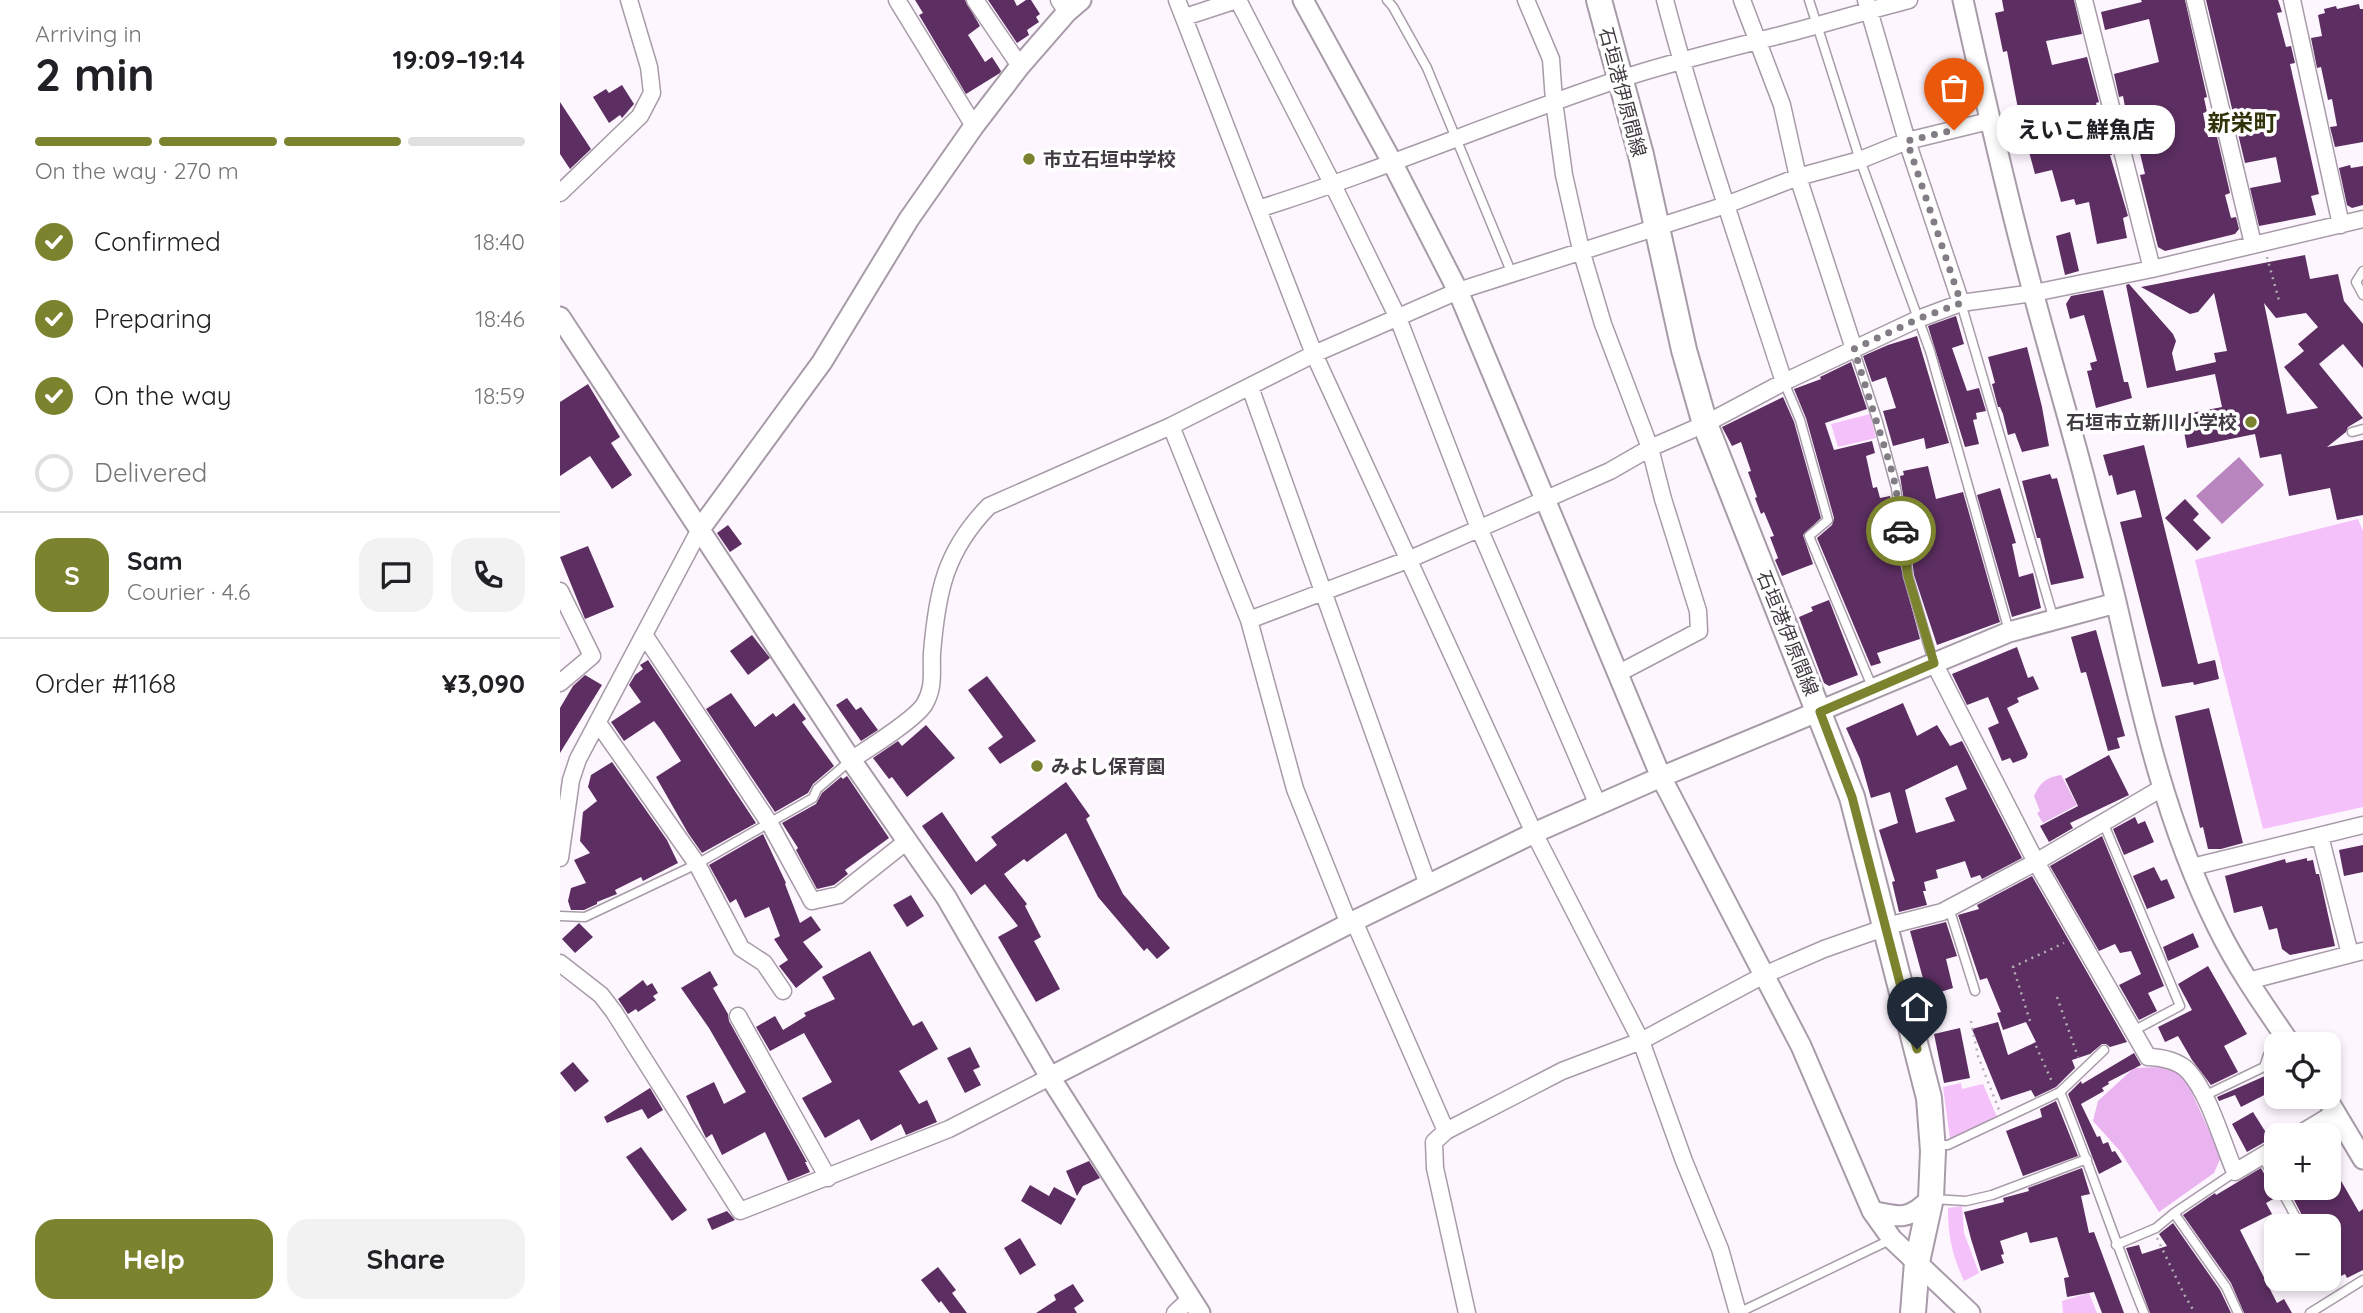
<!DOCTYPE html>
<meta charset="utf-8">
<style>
:root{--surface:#fff;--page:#f2f2f2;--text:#202124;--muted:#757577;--line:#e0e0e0;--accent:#7c832e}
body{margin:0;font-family:Quicksand,"Noto Sans JP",sans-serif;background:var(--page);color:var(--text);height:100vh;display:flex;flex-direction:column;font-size:26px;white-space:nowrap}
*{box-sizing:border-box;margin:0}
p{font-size:23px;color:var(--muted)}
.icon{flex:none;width:38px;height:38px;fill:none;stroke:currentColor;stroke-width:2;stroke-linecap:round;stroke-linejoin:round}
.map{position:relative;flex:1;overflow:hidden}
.drawer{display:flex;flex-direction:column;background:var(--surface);width:560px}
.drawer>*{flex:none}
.controls{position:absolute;left:1704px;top:1032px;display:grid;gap:14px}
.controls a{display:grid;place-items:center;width:77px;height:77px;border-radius:14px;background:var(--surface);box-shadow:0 4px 10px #0003;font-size:35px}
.pin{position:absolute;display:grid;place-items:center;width:60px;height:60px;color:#fff;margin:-72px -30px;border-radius:50% 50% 50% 0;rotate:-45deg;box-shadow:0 0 7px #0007}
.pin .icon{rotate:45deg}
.courier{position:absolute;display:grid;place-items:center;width:70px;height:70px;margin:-35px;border:5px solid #7c832e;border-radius:50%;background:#fff;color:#222;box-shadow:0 2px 9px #0007}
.bubble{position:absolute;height:49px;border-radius:21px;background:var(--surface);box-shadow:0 4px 10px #0003;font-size:23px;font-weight:700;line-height:49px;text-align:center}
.overview em{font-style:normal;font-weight:700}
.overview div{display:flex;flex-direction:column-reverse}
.overview{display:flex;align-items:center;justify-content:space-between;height:119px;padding:0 35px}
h1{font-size:46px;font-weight:700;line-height:52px}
.bar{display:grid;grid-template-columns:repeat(4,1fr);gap:10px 7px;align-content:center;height:84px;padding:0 35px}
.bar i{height:9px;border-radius:5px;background:var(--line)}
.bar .on{background:var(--accent)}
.bar p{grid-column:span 4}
.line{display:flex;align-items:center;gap:18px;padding:0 35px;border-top:2px solid var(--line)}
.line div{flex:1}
.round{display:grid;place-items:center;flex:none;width:74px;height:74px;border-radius:21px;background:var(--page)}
ol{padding:0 35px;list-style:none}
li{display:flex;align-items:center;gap:21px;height:77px}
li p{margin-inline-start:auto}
li .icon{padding:7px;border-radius:50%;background:var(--accent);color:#fff;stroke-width:4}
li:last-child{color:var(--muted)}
li i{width:38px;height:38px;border:4px solid var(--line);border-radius:50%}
.action{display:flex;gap:14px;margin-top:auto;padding:14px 35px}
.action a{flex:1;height:80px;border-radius:21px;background:var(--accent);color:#fff;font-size:28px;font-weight:700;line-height:80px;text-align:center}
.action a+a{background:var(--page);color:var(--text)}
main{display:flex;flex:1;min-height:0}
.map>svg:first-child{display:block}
.green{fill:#f5c1fa}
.forest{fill:#eab4f0}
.water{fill:#b985be}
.building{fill:#5c2e61;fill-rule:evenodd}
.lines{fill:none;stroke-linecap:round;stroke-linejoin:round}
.service-casing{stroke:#a89ba9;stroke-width:11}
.minor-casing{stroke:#a89ba9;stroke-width:19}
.tertiary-casing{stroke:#a89ba9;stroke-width:23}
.primary-casing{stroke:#a89ba9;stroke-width:28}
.path{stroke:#b3adb4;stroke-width:2.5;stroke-dasharray:2 5;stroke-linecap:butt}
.service{stroke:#fff;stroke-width:8}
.minor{stroke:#fff;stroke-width:16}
.tertiary{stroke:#fff;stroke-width:19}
.primary{stroke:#fff;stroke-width:24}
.done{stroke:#827c84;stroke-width:7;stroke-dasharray:0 12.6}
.route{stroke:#7c832e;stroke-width:9}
.poi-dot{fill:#7c832e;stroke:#fff;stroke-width:2.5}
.labels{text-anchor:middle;stroke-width:7;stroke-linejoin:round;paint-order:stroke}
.street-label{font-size:19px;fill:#403b41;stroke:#fff}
.poi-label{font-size:19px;font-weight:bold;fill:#403b41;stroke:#fff;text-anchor:start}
.quarter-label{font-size:23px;font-weight:bold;fill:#303309;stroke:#fff}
</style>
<main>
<section class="drawer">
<div class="overview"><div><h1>2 min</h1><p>Arriving in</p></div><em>19:09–19:14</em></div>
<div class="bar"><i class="on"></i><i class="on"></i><i class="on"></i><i></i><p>On the way · 270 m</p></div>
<ol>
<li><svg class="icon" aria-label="check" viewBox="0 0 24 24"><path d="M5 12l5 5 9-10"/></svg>Confirmed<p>18:40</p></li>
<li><svg class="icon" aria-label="check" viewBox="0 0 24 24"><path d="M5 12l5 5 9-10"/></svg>Preparing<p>18:46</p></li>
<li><svg class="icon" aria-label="check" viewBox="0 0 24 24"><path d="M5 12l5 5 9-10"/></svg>On the way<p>18:59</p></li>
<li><i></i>Delivered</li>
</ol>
<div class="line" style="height:126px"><b class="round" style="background:var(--accent);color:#fff">S</b><div><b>Sam</b><p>Courier · 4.6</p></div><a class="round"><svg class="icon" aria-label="chat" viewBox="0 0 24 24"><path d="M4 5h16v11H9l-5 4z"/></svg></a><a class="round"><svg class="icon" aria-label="phone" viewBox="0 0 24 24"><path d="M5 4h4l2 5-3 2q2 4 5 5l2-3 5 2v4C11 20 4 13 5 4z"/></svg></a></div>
<div class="line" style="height:91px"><div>Order #1168</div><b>¥3,090</b></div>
<div class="action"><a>Help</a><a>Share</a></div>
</section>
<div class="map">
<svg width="1803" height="1313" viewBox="0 0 1803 1313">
<rect width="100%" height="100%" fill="#fef6ff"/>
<path class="green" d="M1310 414 1316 438 1278 447 1271 424Z
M1798 519 1803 531V807L1703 829 1635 560Z
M1401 1083 1402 1089 1423 1084 1437 1117 1390 1139 1383 1087Z
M1402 1206 1404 1233 1419 1273 1404 1281C1392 1254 1388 1237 1388 1208Z
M1529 1293 1537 1313H1503L1502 1301Z"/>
<path class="forest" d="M1501 775 1517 805 1483 823 1477 813 1480 811 1474 796C1481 782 1485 778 1501 775Z
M1602 1067 1615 1071 1627 1082 1661 1157 1654 1173 1599 1212 1560 1151 1533 1121 1538 1101 1574 1068Z"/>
<path class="water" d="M1679 457 1704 485 1662 524 1636 496Z"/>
<path class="building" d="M355 0H405L420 26 408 35 425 62 432 57 441 71 440 73 406 94 359 15 363 13Z
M428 0H454L457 6 466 0H471L480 14 476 17 479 22 467 30 469 35 457 43Z
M1442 0H1514L1522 34 1486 41 1492 65 1527 57 1539 102 1536 103 1544 139 1546 143 1549 142 1552 155H1550L1568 216 1563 218 1567 238 1537 244 1529 202 1516 205 1514 199 1501 202 1492 170 1475 174 1465 137 1506 128 1500 105 1459 114 1447 51 1443 52 1435 13 1444 11Z
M1581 0H1625L1647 97 1644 98 1647 112 1643 113 1648 137H1657L1670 193 1665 195 1671 218 1676 217 1679 229 1675 234 1605 251 1598 247 1580 175 1585 174 1579 149 1573 150 1563 96 1559 97 1554 74 1599 62 1589 19 1545 30 1541 12 1582 2Z
M1646 0H1718L1722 12 1717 13 1726 47 1731 46 1735 63 1730 64 1759 194 1751 196 1756 215 1699 226 1690 188 1721 182 1716 157 1685 163Z
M1799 4 1800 9H1803V142L1775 147 1770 127 1777 126 1772 99 1768 100 1761 67 1757 68 1751 38 1762 36 1758 15 1765 13 1764 9 1776 6 1777 9Z
M62 85 74 104 62 118 60 115 49 123 33 97 46 89 49 93Z
M0 102 31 149 10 169 0 154Z
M1790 165 1791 168 1803 166V205L1792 208 1787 205 1779 168Z
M1510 232 1519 271 1505 275 1496 236Z
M1745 255 1750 279 1778 274 1784 301 1803 324V368L1783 344 1759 364 1803 418 1788 427 1786 432 1767 447 1803 440V515L1777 520 1770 488 1729 496 1721 454 1700 458 1695 434 1627 448 1621 415 1662 407 1655 374 1587 388 1566 285 1569 284 1613 334 1616 341 1612 353 1616 371 1656 362 1654 353 1667 351 1654 293 1638 312 1630 314 1581 287ZM1704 303 1716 318 1746 313 1758 327 1738 344 1744 351 1724 367 1758 408 1727 414Z
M1543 290 1564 382H1568L1572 398 1536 408 1527 371 1532 370 1530 363 1537 361 1524 315 1510 319 1506 304 1511 296Z
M1396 316 1404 344 1392 348 1407 391 1419 388 1426 411 1416 413 1417 419 1413 420 1419 444 1405 447 1368 326Z
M1357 336 1389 443 1366 449 1364 438 1333 446 1323 411 1336 408 1326 377 1312 382 1303 356 1328 345Z
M1467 347 1482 407 1489 446 1462 452 1455 433 1448 435 1443 414 1440 407H1438L1432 384 1435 383 1428 357Z
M1291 362 1307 409 1265 423 1274 450 1312 441 1315 453 1306 456 1313 488 1317 487 1320 498 1330 496 1332 510 1326 511 1360 639 1317 653 1321 663 1311 666 1257 538 1272 525 1274 518 1246 418 1234 389 1261 379 1260 377Z
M28 384 60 437 51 443 72 475 52 489 30 456 0 476V402Z
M1223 397 1234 422 1261 518 1243 535 1253 564 1222 576 1215 560 1218 558 1210 537 1214 536 1204 512 1201 514 1195 498 1197 497 1188 472 1191 471 1181 442 1172 446 1162 427Z
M1584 445 1638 664 1655 660 1659 679 1634 685 1633 682 1602 687 1560 522 1582 517 1575 490 1557 495 1552 475 1549 476 1543 455Z
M1368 466 1376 499 1403 492 1440 622 1377 645 1354 575 1351 551 1358 549 1349 506 1345 507 1340 476 1344 475 1343 471Z
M1490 474 1492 479 1497 478 1524 578 1491 585 1480 538H1477L1462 481Z
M1440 488 1456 543 1452 544 1459 577 1473 573 1481 608 1452 617 1417 495Z
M1625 499 1639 514 1633 520 1651 538 1637 551 1605 518Z
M168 525 182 544 170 552 157 533Z
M28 546 54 607 25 619 0 557Z
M1269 600 1298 675 1269 686 1264 683 1239 617 1253 611 1251 607Z
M1536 630 1565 736 1557 738 1560 748 1548 751 1526 672 1521 673 1511 637Z
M192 635 210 658 188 675 170 651Z
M1457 647 1468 678 1473 676 1479 689 1457 698 1459 702 1447 708 1468 754 1466 758 1453 763 1450 758 1442 761 1428 728 1439 723 1428 697 1407 705 1392 674Z
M88 660 196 823 142 853 128 833 96 777 121 761 101 730 94 721 64 741 51 722 81 702 69 685 75 675 83 669 80 665Z
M25 675 42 685 0 753V708L13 686Z
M427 676 476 741 440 764 428 748 443 737 408 690Z
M171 693 195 727 213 713 216 717 234 703 246 719 242 722 274 766 253 784 248 793 215 812 146 709Z
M287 698 296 710 301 707 318 730 301 741 276 705Z
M1343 703 1357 736 1377 725 1390 746 1402 741 1462 858 1422 879 1420 875 1411 878 1405 861 1376 870 1378 878 1364 882 1366 891H1363L1367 905 1339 912 1332 882 1335 881 1319 830 1338 823 1330 792 1311 798 1300 759 1286 728ZM1397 765 1407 789 1385 798 1395 821 1356 833 1345 790Z
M1649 708 1683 843 1661 849H1648L1643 827 1640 828 1615 716Z
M366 725 395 758 347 797 332 777 329 779 313 758 338 741 342 746Z
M1549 755 1569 795 1510 823 1513 828 1489 842 1480 826 1518 806 1505 779Z
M52 762 107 840 118 863 83 881 81 877 55 890 57 894 37 902V904L24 910H11L8 901 11 888 26 883 14 860 30 853 20 841 23 812 37 801 28 787 31 775Z
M287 776 329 838 285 870 288 874 274 885 257 889 236 850 238 848 222 823 256 804 262 793 281 777 283 779Z
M506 782 530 816 526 819 563 894 610 948 597 959 587 948 584 951 538 897 506 833 467 862 464 859 444 874 467 904 465 906 481 937 474 941 500 989 476 1002 438 937 458 926 425 884 411 895 362 826 382 812 416 862 437 845 431 837Z
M1575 817 1578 824 1585 821 1594 842 1564 855 1553 829Z
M203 834 226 883 225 884 240 923 251 916 261 930 243 942 263 967 236 988 219 966 228 960 214 939 220 936 209 907 185 918 176 899 170 903 149 865Z
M1542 836 1604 986 1588 993 1597 1011 1579 1020 1559 985 1581 974 1571 951 1560 953 1555 944 1539 951 1490 866Z
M1803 845V872L1784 876 1779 850Z
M1747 858V861L1753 860 1756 874H1759L1775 946 1730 955 1722 949 1717 928 1709 930 1702 906 1674 913 1665 876 1725 859 1726 863Z
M1594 867 1601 881 1607 879 1615 898 1587 909 1573 876Z
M1472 876 1567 1042 1550 1047 1546 1044H1542L1530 1054 1512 1060 1515 1068 1496 1087 1475 1097 1471 1090 1441 1100 1412 1029 1438 1022 1448 1055 1476 1042 1466 1022 1443 1030 1437 1013 1441 1012 1427 978 1420 980 1398 915 1419 909 1417 905Z
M351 895 364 916 347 927 333 905Z
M1386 922 1397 956 1386 959 1393 988 1371 995 1370 992 1367 993 1350 931Z
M19 923 33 937 15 953 2 939Z
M1633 933 1639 947 1608 961 1603 947Z
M310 951 353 1026 362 1021 378 1049 339 1071 359 1104 367 1100 377 1122 346 1135 341 1124 311 1141 299 1119 265 1138 242 1098 272 1082 244 1033 210 1051 196 1027 215 1016 223 1030 246 1016 244 1013 275 999 262 977Z
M1648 966 1687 1034 1664 1046 1678 1072 1651 1085 1632 1060 1618 1036 1605 1042 1598 1027 1632 1010 1618 984Z
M150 971 158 985 153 988 168 1014 169 1021 247 1162H245L250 1172 228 1181 205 1132 162 1155 152 1134 146 1138 126 1096 154 1082 164 1104 186 1092 149 1028 121 988Z
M83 980 87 986 92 983 98 993 93 996 96 1000 78 1012 76 1009 68 1014 58 999Z
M1400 1028 1410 1078 1384 1083 1374 1034Z
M410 1047 420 1067 413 1070 421 1085 405 1093 387 1058Z
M1574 1053 1581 1065 1548 1082 1549 1084 1542 1088 1544 1091 1521 1104 1537 1137 1540 1136 1543 1144 1548 1142 1552 1152 1555 1151 1562 1162 1539 1174 1508 1094 1521 1081 1522 1084Z
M13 1062 29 1081 15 1092 0 1073Z
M1705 1076 1712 1091 1681 1107 1675 1095 1659 1101 1657 1097Z
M90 1088 103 1110 88 1119 82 1109 47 1123 44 1117Z
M1496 1101 1518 1156 1463 1176 1446 1131 1482 1117 1480 1109Z
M1693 1112 1710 1139 1687 1152 1672 1124Z
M81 1147 127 1210 112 1221 66 1157Z
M1769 1160 1799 1212 1803 1209V1270L1787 1278 1785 1274 1769 1282V1255L1780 1249 1769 1227H1748L1728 1188H1769Z
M529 1161 540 1178 523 1186 517 1196 506 1171Z
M1522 1168 1530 1194 1521 1196 1529 1233 1534 1232 1564 1313H1542L1534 1292 1507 1297 1504 1278 1509 1277 1497 1237 1470 1243 1467 1232 1440 1241 1444 1254 1441 1255 1444 1263 1421 1271 1411 1239 1404 1212 1444 1202 1443 1198 1469 1191 1468 1188Z
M1701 1168 1717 1197 1706 1203 1712 1214 1680 1230 1717 1303 1724 1299 1732 1313H1684L1671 1283 1623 1215 1655 1193 1656 1195Z
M470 1185 489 1196 494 1187 516 1199 501 1225 461 1201Z
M167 1211 175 1220 152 1230 147 1219Z
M1613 1223 1660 1290 1671 1313H1590L1566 1248 1579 1245 1582 1254 1607 1246 1599 1234Z
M460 1238 476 1265 460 1275 444 1248Z
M378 1267 396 1290 392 1293 407 1313H390L381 1301 379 1303 361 1280Z
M513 1284 524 1301 514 1308 517 1313H476L496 1300 494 1295Z"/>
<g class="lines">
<defs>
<path id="service" d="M827 0 833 7 867 68 952 274
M1249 0 1300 160 1370 351 1449 631
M1803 271 1796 282 1803 295
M1401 303 1494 620
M1294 349 1318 422 1336 488 1348 576 1373 661
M1224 382 1240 420 1268 520 1249 536 1313 689
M1792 432 1803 429
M1543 822 1620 1006 1573 1031
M1389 908 1415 991
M0 916 25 917 137 864 253 798 257 789 291 760
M1544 1050 1500 1092C1530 1165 1554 1240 1584 1313
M1644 1096 1704 1067 1708 1055 1717 1049
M1375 1145H1388L1500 1092
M1702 1156 1717 1183
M1720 1188 1741 1227
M1373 1199 1406 1201 1432 1195 1527 1159
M1614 1213 1666 1287 1678 1313
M1556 1245 1596 1228 1614 1213 1675 1172
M1178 1313 1332 1239
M1750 1313 1803 1280"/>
<path id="minor" d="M337 0 414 126
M415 0 460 66
M499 0 507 12
M617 0 754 354 974 833 1081 1041 1124 1161 1160 1249 1178 1313
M678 0 773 185 838 318 919 528 1038 805
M966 0 991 59 994 101 1004 175 1021 250 1043 324 1090 448 1103 499 1138 611 1139 631 1059 673
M1105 0C1139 129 1183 256 1224 382
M1182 0 1222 105 1238 177 1294 349
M1306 0 1347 141 1401 303
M1524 0 1592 269
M1635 0 1693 244
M1732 0 1781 225
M625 17 677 0
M0 193 80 116 92 93 89 67 69 0
M698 209C820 171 937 120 1057 80 1111 62 1166 49 1221 35 1264 24 1306 11 1349 0
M690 387 868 885
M611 426 689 620 735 789 789 924
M0 591 32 656 0 683
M689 620 850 559 1050 471 1090 448 1145 424 1224 382 1358 319 1401 303 1474 293 1592 269 1803 219
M85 636 210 824 252 901 279 895 347 841
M1374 663 1476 862 1588 1057C1601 1057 1620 1061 1629 1072 1650 1096 1662 1142 1675 1172L1717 1147
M38 723 137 864 181 948 204 963 223 991
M291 760C309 748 353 721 364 705 375 687 371 672 372 653 377 592 385 551 429 506L611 426 754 354 898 291 1166 205 1238 177 1300 160 1347 141 1429 121
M1760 836 1790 954
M0 858 11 780 18 759 140 529
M1632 867 1803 825
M794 921 886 1131
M0 963 41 995 54 1012 180 1211 389 1129 490 1077
M1688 981 1803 951
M178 1016 268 1178
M1736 1136 1776 1112
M615 1313 631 1298
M907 1313 875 1168 874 1142 886 1131 1002 1071 1081 1041 1204 975 1264 949 1335 924 1382 912 1476 862 1602 788"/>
<path id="tertiary" d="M743 0 832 162 898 291 1101 777 1241 1046 1312 1211 1332 1239 1410 1313
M1403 0C1423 90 1443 180 1467 269 1485 339 1506 408 1524 477 1535 520 1547 563 1557 606 1582 716 1607 826 1658 928 1678 969 1705 1007 1731 1045
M0 317 291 760 386 897 490 1077 640 1313
M140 529 262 362 349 219 414 126 460 66 507 12 521 0
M490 1077 794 921 974 833 1101 777 1449 632 1556 603
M1766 1097 1803 1159
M1312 1211C1340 1218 1350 1220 1371 1198"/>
<path id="primary" d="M1039 0 1081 155 1124 350 1145 424 1292 797 1369 1098 1373 1151 1371 1198 1357 1262 1353 1313"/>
</defs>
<use href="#service" class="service-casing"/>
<use href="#minor" class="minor-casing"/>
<use href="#tertiary" class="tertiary-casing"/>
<use href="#primary" class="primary-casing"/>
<path class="path" d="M1707 257 1720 304
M1497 997 1518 1057
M1411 1021 1418 1056 1439 1110
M1470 1021 1453 967 1504 943
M1476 1046 1493 1084
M1597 1238 1625 1296 1635 1313"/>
<use href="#service" class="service"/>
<use href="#minor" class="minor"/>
<use href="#tertiary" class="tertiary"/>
<use href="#primary" class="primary"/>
</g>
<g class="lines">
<path class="done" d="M1341 531 1336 488 1331 468 1294 349 1358 319 1401 303 1347 141 1394 130"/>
<path class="route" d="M1341 531 1348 576 1374 663 1260 712 1292 797 1357 1049"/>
</g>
<g class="poi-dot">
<circle cx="469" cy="159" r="7"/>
<circle cx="1691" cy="422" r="7"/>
<circle cx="477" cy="766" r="7"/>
</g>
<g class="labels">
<g class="street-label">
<text transform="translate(1063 92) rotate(75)" y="7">石垣港伊原間線</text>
<text transform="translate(1228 633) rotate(68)" y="7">石垣港伊原間線</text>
</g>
<g class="poi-label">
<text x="483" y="166">市立石垣中学校</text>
<text x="1677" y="429" text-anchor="end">石垣市立新川小学校</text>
<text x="491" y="773">みよし保育園</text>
</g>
<g class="quarter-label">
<text x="1682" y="131">新栄町</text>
</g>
</g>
</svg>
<div class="controls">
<a><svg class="icon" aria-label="locate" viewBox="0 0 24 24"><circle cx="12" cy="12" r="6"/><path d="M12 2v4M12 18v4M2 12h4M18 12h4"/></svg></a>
<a>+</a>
<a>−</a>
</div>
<div class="pin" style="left:1394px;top:130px;background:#ea580c"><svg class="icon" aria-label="bag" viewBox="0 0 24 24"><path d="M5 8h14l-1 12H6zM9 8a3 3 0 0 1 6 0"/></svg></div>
<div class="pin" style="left:1357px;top:1049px;background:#1f2937"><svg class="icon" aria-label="home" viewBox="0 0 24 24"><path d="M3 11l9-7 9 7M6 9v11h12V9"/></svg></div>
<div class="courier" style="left:1341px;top:531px"><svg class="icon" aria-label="car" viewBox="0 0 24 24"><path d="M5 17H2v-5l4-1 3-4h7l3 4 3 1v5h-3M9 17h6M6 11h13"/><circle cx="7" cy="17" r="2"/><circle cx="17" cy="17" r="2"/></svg></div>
<div class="bubble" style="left:1437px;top:105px;width:178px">えいこ鮮魚店</div>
</div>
</main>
